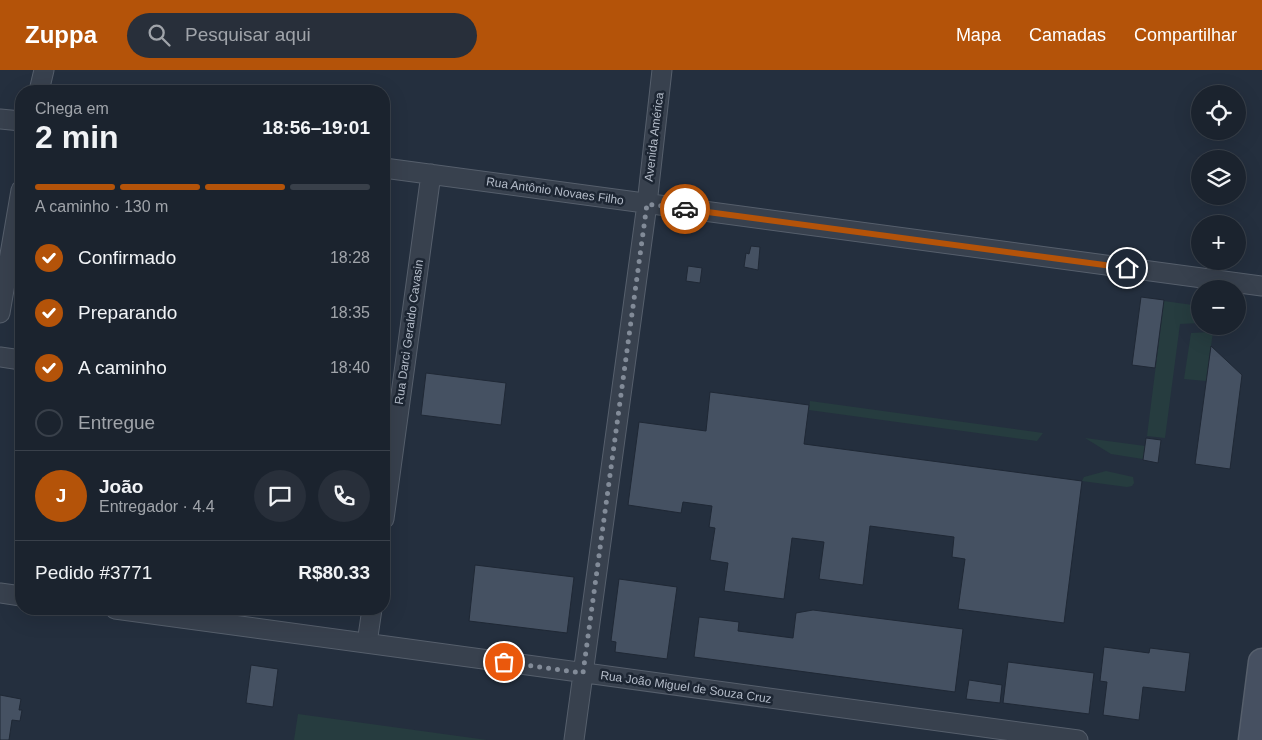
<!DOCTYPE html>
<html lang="pt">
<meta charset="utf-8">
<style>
:root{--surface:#1b232e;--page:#282f3a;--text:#f1f3f6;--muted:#a0a4aa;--line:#39404a;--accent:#b45309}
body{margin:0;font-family:Arial,sans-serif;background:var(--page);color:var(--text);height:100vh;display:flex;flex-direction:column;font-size:19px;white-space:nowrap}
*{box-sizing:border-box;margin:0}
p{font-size:16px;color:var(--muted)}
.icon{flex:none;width:28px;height:28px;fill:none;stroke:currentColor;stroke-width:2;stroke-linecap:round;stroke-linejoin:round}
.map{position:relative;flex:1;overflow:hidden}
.sheet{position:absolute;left:15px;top:15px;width:375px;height:530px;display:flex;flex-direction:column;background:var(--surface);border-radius:20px;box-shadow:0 5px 20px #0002,0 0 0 1px var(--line)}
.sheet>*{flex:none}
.buttons{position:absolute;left:1191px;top:15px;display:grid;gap:10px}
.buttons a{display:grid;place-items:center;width:55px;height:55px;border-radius:50%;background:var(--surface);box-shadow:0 5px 20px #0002,0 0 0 1px var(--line);font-size:25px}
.pin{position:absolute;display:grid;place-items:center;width:42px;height:42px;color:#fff;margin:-21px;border:2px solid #fff;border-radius:50%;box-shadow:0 1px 5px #0007}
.courier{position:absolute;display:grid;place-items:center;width:50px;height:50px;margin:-25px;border:4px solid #b45309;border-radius:50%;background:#fff;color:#222;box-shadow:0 1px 6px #0007}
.headline em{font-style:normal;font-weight:700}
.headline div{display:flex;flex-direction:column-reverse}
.headline{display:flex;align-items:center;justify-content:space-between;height:85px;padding:0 20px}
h1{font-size:32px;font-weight:700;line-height:38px}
.bar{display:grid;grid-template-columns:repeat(4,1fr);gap:8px 5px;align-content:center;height:60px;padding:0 20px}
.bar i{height:6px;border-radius:4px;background:var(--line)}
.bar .on{background:var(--accent)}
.bar p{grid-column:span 4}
.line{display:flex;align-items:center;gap:12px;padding:0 20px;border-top:1px solid var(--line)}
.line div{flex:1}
.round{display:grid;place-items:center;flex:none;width:52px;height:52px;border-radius:26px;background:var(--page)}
ol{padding:0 20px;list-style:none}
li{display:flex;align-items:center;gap:15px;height:55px}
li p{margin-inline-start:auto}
li .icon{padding:5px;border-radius:50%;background:var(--accent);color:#fff;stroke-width:4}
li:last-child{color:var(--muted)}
li i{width:28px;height:28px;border:2px solid var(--line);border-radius:50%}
header{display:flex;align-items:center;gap:30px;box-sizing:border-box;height:70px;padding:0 25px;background:var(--accent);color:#fff}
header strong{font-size:24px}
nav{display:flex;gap:28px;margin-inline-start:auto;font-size:18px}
.search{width:350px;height:45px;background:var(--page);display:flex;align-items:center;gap:12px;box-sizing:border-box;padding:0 18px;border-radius:28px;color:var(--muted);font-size:19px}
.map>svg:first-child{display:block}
.green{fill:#263c3f}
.building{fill:#455162;stroke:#1f2835}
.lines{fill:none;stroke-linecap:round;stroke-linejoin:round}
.minor-casing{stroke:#565f6c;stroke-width:21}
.secondary-casing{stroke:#565f6c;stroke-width:29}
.minor{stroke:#38414e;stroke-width:19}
.secondary{stroke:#465061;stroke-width:26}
.done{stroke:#828b98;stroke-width:5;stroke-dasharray:0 9}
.route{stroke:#b45309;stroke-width:6}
.labels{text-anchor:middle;stroke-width:5;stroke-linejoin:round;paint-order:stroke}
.street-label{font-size:12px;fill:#b4bcc9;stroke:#1d2633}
</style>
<header>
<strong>Zuppa</strong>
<div class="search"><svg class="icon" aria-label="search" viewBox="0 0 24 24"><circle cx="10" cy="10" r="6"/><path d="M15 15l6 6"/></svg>Pesquisar aqui</div>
<nav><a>Mapa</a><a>Camadas</a><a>Compartilhar</a></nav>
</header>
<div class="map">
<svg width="1262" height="670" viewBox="0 0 1262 670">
<rect width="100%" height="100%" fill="#242f3e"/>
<path class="green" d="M1164 231 1200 236V253L1180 254 1165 368 1147 366Z
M1213 262 1206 311 1184 309 1191 263Z
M810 331 1043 363 1037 371 809 340Z
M1085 368 1145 376 1143 389 1111 384Z
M1106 401 1133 407 1134 413 1132 416 1127 417 1082 411 1084 407Z
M298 644 487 670H294Z"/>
<path class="building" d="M751 176 760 177 758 200 744 197 746 183 749 184Z
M688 196 702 198 700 213 686 211Z
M1141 227 1164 230 1155 298 1132 295Z
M1211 276 1242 305 1230 399 1195 394Z
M426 303 506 313 501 355 421 345Z
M710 322 809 335 804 374 1082 411 1064 553 958 539 965 489 952 487 954 467 870 456 863 515 819 509 824 472 792 468 784 529 724 521 728 493 710 490 715 458 709 457 712 436 683 432 681 443 628 435 639 352 706 361Z
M1146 368 1161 370 1158 393 1143 390Z
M475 495 574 507 567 563 469 551Z
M619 509 677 517 667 589 615 582 616 572 611 571Z
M813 540 963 559 955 622 694 587 699 547 739 552 738 561 793 568 796 543Z
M1104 577 1149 583 1150 578 1190 583 1185 622 1143 617 1139 650 1103 645 1107 612 1100 611Z
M1008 592 1094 603 1089 644 1003 633Z
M251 595 278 599 273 637 246 633Z
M969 610 1002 615 1000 633 966 629Z
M0 625 21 629 19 640H22L20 651 12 650 9 670H0Z"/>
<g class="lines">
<defs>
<path id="minor" d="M39 21 44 0
M0 49 21 51
M384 98 1262 216
M0 243 21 120
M0 287 21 290
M384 449 431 104
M0 523 21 526
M115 539 1078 670
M367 573 372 539
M574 670 647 134 662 0"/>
<path id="secondary" d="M1252 670 1262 592"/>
</defs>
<use href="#minor" class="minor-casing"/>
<use href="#secondary" class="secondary-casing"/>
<use href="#minor" class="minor"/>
<use href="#secondary" class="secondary"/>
</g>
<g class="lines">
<path class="done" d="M504 592 583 603 647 134 685 139"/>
<path class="route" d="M685 139 1127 198"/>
</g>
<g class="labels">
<g class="street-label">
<text transform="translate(654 67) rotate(-83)" y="4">Avenida América</text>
<text transform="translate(555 121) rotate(8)" y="4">Rua Antônio Novaes Filho</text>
<text transform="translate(409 262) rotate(-82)" y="4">Rua Darci Geraldo Cavasin</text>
<text transform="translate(686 617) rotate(8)" y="4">Rua João Miguel de Souza Cruz</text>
</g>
</g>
</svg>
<div class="buttons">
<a><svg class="icon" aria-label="locate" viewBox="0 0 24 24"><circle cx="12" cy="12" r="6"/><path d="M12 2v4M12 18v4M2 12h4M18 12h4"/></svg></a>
<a><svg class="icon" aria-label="layers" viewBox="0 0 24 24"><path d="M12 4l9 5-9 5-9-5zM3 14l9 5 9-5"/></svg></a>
<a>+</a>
<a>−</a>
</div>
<div class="pin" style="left:504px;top:592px;background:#ea580c"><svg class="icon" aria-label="bag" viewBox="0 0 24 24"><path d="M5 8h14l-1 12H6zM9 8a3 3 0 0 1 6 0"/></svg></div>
<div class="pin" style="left:1127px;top:198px;background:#1f2937"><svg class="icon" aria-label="home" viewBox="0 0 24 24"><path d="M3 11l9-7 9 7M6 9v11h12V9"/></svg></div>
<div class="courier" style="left:685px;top:139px"><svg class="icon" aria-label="car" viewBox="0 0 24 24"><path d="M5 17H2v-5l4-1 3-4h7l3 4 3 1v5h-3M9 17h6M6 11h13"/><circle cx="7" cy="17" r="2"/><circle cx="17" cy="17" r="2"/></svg></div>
<section class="sheet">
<div class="headline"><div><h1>2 min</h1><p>Chega em</p></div><em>18:56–19:01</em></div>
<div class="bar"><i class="on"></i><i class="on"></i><i class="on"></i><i></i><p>A caminho · 130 m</p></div>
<ol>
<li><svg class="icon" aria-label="check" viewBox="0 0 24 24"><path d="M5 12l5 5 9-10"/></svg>Confirmado<p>18:28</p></li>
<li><svg class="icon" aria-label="check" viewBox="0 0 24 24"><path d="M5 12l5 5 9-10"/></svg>Preparando<p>18:35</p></li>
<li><svg class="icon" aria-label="check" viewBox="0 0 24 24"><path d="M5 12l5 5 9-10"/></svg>A caminho<p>18:40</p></li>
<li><i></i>Entregue</li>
</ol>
<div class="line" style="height:90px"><b class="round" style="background:var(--accent);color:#fff">J</b><div><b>João</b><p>Entregador · 4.4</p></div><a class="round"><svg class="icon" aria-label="chat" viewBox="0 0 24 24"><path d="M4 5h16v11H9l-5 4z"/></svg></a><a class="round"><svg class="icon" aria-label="phone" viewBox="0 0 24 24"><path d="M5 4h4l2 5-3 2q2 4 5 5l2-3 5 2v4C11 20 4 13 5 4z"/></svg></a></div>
<div class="line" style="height:65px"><div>Pedido #3771</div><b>R$80.33</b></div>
</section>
</div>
